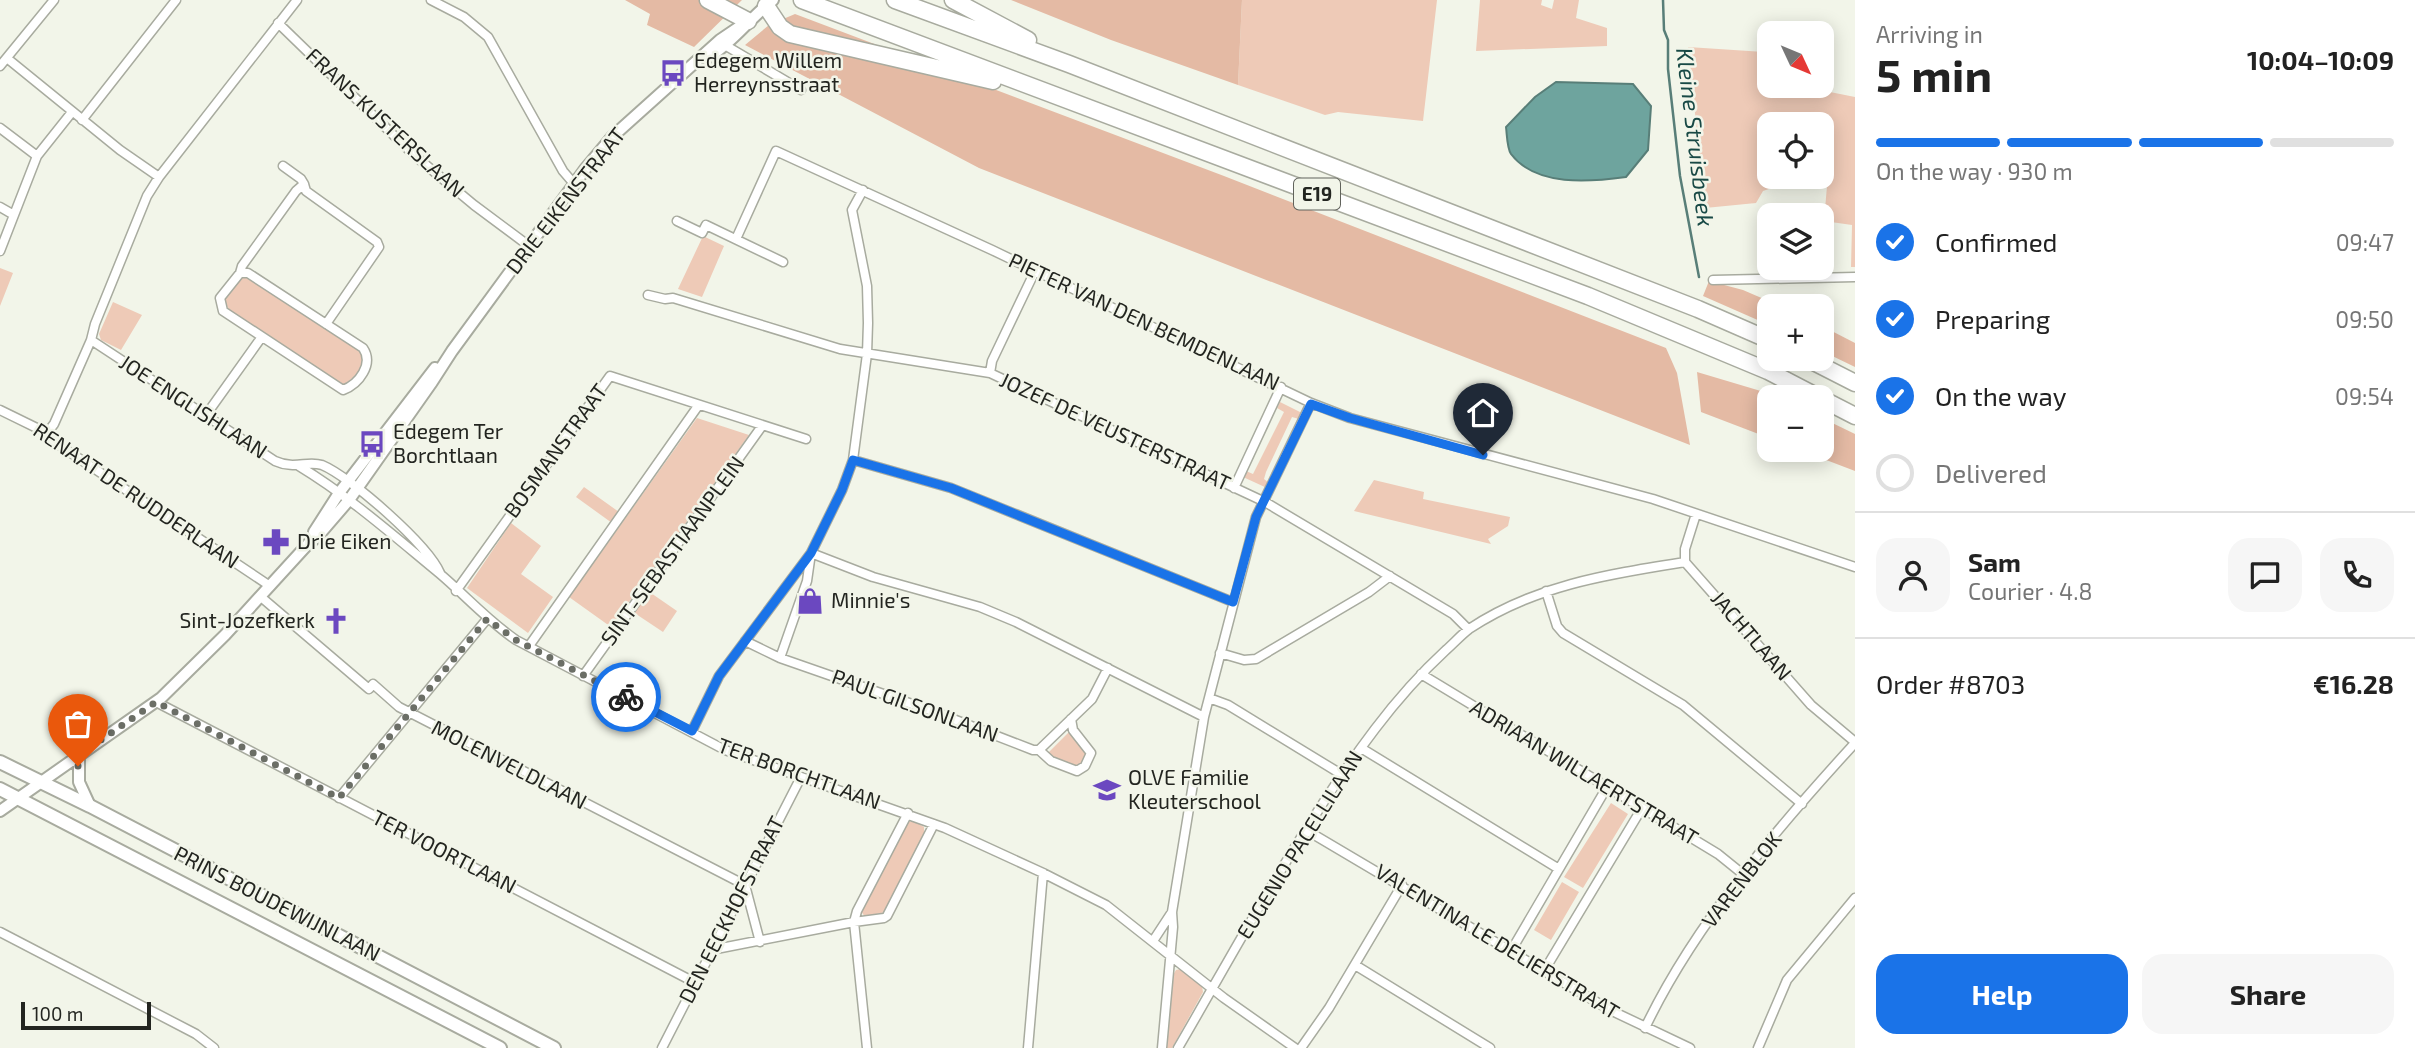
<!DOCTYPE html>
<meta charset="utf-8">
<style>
:root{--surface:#fff;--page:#f6f6f6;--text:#222;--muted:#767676;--line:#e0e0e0;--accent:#1a73e8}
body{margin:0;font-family:"Exo 2",sans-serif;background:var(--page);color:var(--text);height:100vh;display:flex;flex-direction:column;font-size:26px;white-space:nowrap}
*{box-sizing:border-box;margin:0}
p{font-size:23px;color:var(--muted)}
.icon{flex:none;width:38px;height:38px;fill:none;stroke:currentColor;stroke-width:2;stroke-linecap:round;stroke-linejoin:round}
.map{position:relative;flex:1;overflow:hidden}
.panel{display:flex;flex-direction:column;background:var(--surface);width:560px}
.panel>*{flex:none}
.needle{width:46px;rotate:134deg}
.fabs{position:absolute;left:1757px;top:21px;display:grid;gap:14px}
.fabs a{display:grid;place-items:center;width:77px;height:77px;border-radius:14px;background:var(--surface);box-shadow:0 4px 18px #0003;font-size:35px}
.scale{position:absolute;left:21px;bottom:18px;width:130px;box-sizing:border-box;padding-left:7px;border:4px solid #232520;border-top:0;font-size:19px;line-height:24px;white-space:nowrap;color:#232520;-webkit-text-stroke:5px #f2f5e9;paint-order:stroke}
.pin{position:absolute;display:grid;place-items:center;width:60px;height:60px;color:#fff;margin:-72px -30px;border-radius:50% 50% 50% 0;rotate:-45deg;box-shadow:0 0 7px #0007}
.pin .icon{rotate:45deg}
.courier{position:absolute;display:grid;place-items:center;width:70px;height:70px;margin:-35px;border:5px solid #1a73e8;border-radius:50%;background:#fff;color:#222;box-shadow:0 2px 9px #0007}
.overview em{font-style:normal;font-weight:700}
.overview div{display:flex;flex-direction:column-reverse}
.overview{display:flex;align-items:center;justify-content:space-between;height:119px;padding:0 21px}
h1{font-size:46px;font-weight:700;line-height:52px}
.bar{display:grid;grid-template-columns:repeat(4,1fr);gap:10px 7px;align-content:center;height:84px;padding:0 21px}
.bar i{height:9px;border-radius:5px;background:var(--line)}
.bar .selected{background:var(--accent)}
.bar p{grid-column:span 4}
.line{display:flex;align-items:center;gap:18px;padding:0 21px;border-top:2px solid var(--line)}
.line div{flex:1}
.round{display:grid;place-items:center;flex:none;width:74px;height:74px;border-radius:21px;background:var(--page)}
ol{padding:0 21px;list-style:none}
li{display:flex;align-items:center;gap:21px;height:77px}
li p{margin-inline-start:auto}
li .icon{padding:7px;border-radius:50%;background:var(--accent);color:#fff;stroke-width:4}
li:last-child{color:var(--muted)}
li i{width:38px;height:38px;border:4px solid var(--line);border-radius:50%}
.cta{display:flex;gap:14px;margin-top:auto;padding:14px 21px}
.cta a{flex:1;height:80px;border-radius:21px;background:var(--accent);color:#fff;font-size:28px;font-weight:700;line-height:80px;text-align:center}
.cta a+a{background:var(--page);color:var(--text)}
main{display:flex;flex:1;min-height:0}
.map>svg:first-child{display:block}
.green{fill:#eecab7;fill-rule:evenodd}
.forest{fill:#e4baa4}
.water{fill:#6ea49e;stroke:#587e78;stroke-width:2}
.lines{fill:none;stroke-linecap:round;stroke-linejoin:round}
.stream{stroke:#587e78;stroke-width:2.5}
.minor-casing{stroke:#a8ab9f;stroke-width:11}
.tertiary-casing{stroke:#a8ab9f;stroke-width:14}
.secondary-casing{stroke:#a8ab9f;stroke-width:16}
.motorway-casing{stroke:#a8ab9f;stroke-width:19}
.minor{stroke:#fff;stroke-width:8}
.tertiary{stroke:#fff;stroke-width:10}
.secondary{stroke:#fff;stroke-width:12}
.motorway{stroke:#fff;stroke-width:16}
.done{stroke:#6b6e66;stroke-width:7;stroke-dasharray:0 12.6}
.route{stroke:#1a73e8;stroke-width:9}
.labels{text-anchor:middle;stroke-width:5;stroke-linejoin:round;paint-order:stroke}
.shield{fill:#f2f5e9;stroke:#61635c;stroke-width:2}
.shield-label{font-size:19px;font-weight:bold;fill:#232520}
.poi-label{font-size:21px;fill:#232520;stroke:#f2f5e9;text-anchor:start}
.street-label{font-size:21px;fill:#232520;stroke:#f2f5e9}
.water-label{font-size:23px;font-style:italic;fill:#184945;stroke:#f2f5e9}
</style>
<main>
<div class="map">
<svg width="1855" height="1048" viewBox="0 0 1855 1048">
<rect width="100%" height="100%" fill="#f2f5e9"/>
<path class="green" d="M1242 0H1437L1423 121 1338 112 1325 115 1238 85Z
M1480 0H1542L1541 5 1552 9 1554 0H1579L1576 18 1607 28V46L1476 51Z
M1688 47 1764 52 1763 78 1769 80V86H1800L1855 97V267H1851L1852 225 1824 221 1827 186 1787 183 1763 191 1756 203 1705 208ZM1769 124H1822V177H1769Z
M703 236 724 246 702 297 678 289Z
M0 268 13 273 0 306Z
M245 275 359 349C369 363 356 377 344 384L336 383 231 313 223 299 240 277Z
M113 302 142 315 121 350 101 340 99 334Z
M1280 402 1302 413 1299 419 1292 417 1266 472 1264 479 1269 483 1267 488 1243 477 1246 471 1253 474 1284 412 1277 408Z
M697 418 749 435 611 627 569 597Z
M1374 480 1424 492 1423 499 1510 517 1508 526 1488 539 1491 544 1354 511Z
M584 487 619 512 612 523 576 497Z
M511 523 541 546 521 574 553 597 528 633 467 588Z
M648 591 677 611 663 632 633 612Z
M1070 731 1086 753 1082 763 1072 767 1051 758 1047 754Z
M1611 803 1628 814 1583 888 1564 877Z
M914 821 924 827V835L885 912 865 917 861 911 908 822Z
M1562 882 1579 892 1551 940 1534 930Z
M1181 969 1202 986 1203 992 1172 1048H1167L1173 975 1176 970Z"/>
<path class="forest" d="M625 0H742L694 47 647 25 650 14Z
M1011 0H1242L1238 85 1111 40Z
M795 14 1224 176 1666 348 1677 373 1690 445 979 168 745 45 769 25Z
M1709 281 1743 290 1780 306H1769V325L1703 296Z
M1822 326 1855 343V367L1822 351Z
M1697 372 1781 397H1769V438L1701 412Z
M1822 418 1855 434V471L1800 450H1822Z"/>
<path class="water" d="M1556 82 1633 84 1651 106 1648 150 1626 177C1590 182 1536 187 1511 154 1507 148 1507 135 1506 127L1535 97Z"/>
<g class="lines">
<path class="stream" d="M1663 0 1664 30 1668 40V69L1680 176 1699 277"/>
<defs>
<path id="minor" d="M431 0 464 17 488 37 563 171 575 185
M278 23 414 155 474 205 529 246
M723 44 801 90
M8 59 120 150 159 177
M0 66 54 0
M82 120 176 0
M0 128 37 156
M283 166 301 179 304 184
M0 207 14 215 37 156 72 112
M677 221 702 233 706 225 783 262
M736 239 776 151 992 250 1311 403 1350 418 1653 499 1855 567
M0 251 14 215
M240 273H248L363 348C374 364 359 384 343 390L223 311 220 298Z
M240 273 242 266 296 191 304 184 306 191 377 242 379 247 326 324
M1713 280 1855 277
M648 295 665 299 673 298 840 349 990 373 1265 502 1453 614 1468 629
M91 340 275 461C295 470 307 460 322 465 351 477 428 545 440 573
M990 373 992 361 1035 271
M0 410 47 433 56 443 270 586
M206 415 261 338
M47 433 54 424 91 340 95 324 147 196 159 177 297 0
M853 460 951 488 1233 602
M299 466C350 497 394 536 439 573 465 595 487 620 516 640L725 750 945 828 1043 873 1106 905 1224 998 1295 1048
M1234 488 1281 387
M1696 514 1685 549V562L1811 705 1855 742
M456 591 610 376 806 439
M1546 591 1557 626 1563 633 1683 705 1802 804
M261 597 369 689 373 684 399 707 745 885 760 942
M745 641 780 658 935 712 1033 750H1039L1051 761 1077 771 1085 766 1091 753 1073 730 1071 719
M529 646 698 406
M1220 653 1244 660 1256 659 1369 592 1390 576
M780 658 807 581 811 553 873 577 980 607 1016 622 1204 717
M1421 674 1718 854 1744 875
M583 676 762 426
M1209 698 1228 705 1341 774
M156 702 694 982
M692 731 719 676 811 553 842 490 853 460 867 354 868 323 867 286 852 210 863 190
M1361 748 1559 869
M1039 750 1092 699 1108 668
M339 798 487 619
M1306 830 1610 1010 1690 1048
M0 932 196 1034 214 1048
M1153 941 1172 912
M711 950 854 922 884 918 887 916 934 824
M1511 951 1607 787
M1355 965 1490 1048
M1544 971 1642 808
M1645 1028C1694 925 1778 827 1855 743
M662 1048 801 777
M867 1048 854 922 857 911 908 813
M1028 1048 1043 873
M1162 1048 1173 927 1172 912 1204 717 1256 517 1311 403
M1178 1048C1241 940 1300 828 1375 729 1397 700 1420 674 1446 650 1454 643 1461 635 1469 629 1535 585 1609 574 1685 562
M1301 1048 1329 1008 1402 885
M1758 1048 1787 980 1855 898"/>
<path id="tertiary" d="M709 57C733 42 750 18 773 0
M314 532 339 493 435 368
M79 756V782L90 806
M0 811 161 698 225 635 308 544 318 536 349 500 432 382 452 351 586 168 612 137 720 40 748 21"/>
<path id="secondary" d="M0 762 90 806 554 1048
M0 789 500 1048"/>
<path id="motorway" d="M708 0 748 21
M802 0 1588 296 1768 371 1818 397
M895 0 1069 64 1698 309 1769 340
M953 0 1028 40
M766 6 780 27 790 34 993 81
M1808 359 1855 383
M1822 399 1855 416"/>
</defs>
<use href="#minor" class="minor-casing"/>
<use href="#tertiary" class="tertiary-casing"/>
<use href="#secondary" class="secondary-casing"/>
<use href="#motorway" class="motorway-casing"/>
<use href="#minor" class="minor"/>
<use href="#tertiary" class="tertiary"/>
<use href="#secondary" class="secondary"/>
<use href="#motorway" class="motorway"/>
</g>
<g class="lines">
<path class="done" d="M78 766 79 755 156 702 339 798 487 619 516 640 626 697"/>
<path class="route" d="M626 697 692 731 719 676 811 553 842 490 853 460 951 488 1233 602 1256 517 1311 404 1350 418 1483 455"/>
</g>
<defs>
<symbol id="bus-bare" viewBox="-9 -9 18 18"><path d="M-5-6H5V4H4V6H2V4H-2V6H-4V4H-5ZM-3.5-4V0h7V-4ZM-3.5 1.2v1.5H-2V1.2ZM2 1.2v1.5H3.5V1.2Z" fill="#6b48c0" stroke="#f2f5e9" stroke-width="2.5" paint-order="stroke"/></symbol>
<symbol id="pharmacy-bare" viewBox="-9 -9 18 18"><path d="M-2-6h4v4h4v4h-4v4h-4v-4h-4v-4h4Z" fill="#6b48c0" stroke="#f2f5e9" stroke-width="2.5" paint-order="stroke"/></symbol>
<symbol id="shop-bare" viewBox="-9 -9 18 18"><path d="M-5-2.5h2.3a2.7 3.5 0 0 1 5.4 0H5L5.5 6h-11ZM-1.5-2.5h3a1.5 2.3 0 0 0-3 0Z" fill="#6b48c0" stroke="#f2f5e9" stroke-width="2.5" paint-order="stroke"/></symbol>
<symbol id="church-bare" viewBox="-9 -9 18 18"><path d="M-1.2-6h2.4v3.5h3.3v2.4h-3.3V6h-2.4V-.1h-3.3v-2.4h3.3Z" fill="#6b48c0" stroke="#f2f5e9" stroke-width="2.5" paint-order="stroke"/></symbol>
<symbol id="school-bare" viewBox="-9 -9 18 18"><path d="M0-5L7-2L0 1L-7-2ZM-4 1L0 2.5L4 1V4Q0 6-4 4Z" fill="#6b48c0" stroke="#f2f5e9" stroke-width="2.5" paint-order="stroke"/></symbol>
</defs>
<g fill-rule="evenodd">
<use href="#bus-bare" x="654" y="54" width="38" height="38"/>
<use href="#bus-bare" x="353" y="425" width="38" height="38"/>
<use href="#pharmacy-bare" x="257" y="523" width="38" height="38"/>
<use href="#shop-bare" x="791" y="582" width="38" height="38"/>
<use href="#church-bare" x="317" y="602" width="38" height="38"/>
<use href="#school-bare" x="1088" y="771" width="38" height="38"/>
</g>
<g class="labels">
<rect class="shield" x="1294" y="178.5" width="46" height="31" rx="5"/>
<g class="shield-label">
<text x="1317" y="201">E19</text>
</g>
<g class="poi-label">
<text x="694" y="68">Edegem Willem<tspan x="694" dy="24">Herreynsstraat</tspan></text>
<text x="393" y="439">Edegem Ter<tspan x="393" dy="24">Borchtlaan</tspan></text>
<text x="297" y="549">Drie Eiken</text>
<text x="831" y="608">Minnie's</text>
<text x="315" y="628" text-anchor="end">Sint-Jozefkerk</text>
<text x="1128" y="785">OLVE Familie<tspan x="1128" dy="24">Kleuterschool</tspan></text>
</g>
<g class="street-label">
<text transform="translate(385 123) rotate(43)" y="7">FRANS KUSTERSLAAN</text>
<text transform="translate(566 201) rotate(-52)" y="7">DRIE EIKENSTRAAT</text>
<text transform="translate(1144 322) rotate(25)" y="7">PIETER VAN DEN BEMDENLAAN</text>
<text transform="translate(193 407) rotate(33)" y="7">JOE ENGLISHLAAN</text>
<text transform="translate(1115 432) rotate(25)" y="7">JOZEF DE VEUSTERSTRAAT</text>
<text transform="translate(556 451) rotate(-54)" y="7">BOSMANSTRAAT</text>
<text transform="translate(136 496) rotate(34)" y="7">RENAAT DE RUDDERLAAN</text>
<text transform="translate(673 551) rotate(-54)" y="7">SINT-SEBASTIAANPLEIN</text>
<text transform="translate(1751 636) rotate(49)" y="7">JACHTLAAN</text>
<text transform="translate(915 706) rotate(20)" y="7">PAUL GILSONLAAN</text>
<text transform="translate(509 765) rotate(27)" y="7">MOLENVELDLAAN</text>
<text transform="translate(1584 773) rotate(31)" y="7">ADRIAAN WILLAERTSTRAAT</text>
<text transform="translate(799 774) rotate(20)" y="7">TER BORCHTLAAN</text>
<text transform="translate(1300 845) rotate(-58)" y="7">EUGENIO PACELLILAAN</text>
<text transform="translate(444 852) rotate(27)" y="7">TER VOORTLAAN</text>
<text transform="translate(1742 880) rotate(-52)" y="7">VARENBLOK</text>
<text transform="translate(277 904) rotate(27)" y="7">PRINS BOUDEWIJNLAAN</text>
<text transform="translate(732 910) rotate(-63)" y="7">DEN EECKHOFSTRAAT</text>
<text transform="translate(1497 942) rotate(31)" y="7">VALENTINA LE DELIERSTRAAT</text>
</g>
<g class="water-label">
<text transform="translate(1695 137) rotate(83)" y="8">Kleine Struisbeek</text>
</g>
</g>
</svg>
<div class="fabs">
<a><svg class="needle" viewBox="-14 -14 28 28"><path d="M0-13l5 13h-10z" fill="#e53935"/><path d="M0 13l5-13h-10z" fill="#767676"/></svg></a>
<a><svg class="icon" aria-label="locate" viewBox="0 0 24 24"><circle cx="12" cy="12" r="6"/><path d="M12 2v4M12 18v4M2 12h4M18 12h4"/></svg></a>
<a><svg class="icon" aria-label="layers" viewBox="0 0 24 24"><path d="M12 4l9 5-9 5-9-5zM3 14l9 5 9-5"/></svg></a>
<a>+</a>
<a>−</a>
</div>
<div class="scale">100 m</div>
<div class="pin" style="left:78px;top:766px;background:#ea580c"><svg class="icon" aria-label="bag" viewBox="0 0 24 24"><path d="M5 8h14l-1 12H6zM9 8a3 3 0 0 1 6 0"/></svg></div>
<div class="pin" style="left:1483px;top:455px;background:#1f2937"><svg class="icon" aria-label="home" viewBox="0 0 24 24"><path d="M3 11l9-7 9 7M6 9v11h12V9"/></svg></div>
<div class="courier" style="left:626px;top:697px"><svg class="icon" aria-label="bike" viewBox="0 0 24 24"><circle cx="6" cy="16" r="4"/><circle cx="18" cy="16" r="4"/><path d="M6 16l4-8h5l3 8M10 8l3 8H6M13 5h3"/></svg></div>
</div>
<section class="panel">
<div class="overview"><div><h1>5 min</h1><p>Arriving in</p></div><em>10:04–10:09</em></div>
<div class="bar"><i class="selected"></i><i class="selected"></i><i class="selected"></i><i></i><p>On the way · 930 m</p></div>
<ol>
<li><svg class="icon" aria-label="check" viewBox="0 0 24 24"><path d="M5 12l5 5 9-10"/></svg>Confirmed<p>09:47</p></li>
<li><svg class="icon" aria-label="check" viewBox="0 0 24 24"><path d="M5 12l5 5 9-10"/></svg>Preparing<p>09:50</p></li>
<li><svg class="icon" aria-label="check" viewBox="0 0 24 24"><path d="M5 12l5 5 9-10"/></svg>On the way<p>09:54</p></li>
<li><i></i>Delivered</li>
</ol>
<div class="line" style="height:126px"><a class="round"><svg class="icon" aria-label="person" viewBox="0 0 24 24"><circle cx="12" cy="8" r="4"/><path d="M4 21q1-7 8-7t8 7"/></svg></a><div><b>Sam</b><p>Courier · 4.8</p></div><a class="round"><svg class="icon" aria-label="chat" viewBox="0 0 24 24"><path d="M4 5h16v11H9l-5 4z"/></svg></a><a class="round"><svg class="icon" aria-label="phone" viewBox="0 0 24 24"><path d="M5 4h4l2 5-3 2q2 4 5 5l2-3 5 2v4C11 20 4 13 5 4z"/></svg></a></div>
<div class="line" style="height:91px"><div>Order #8703</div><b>€16.28</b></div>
<div class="cta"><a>Help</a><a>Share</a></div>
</section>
</main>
